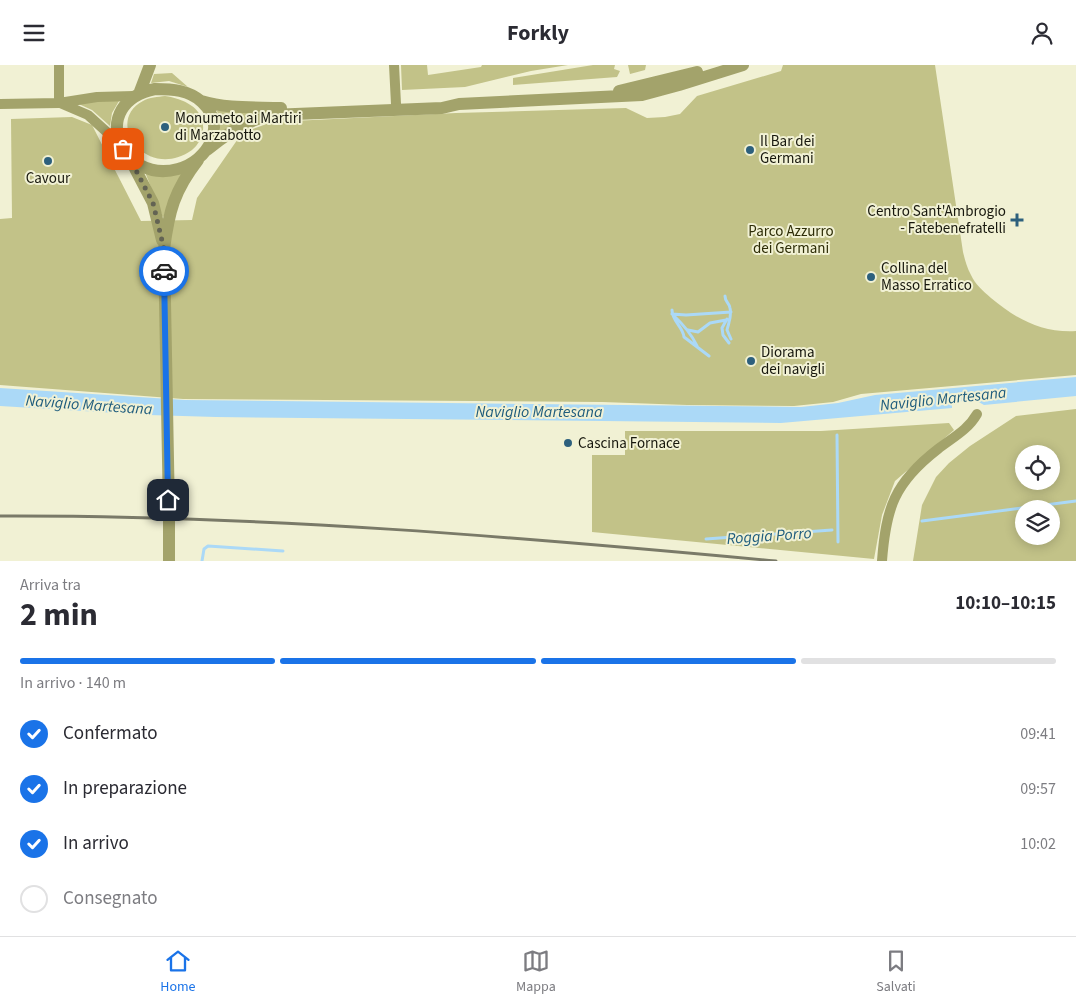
<!DOCTYPE html>
<html lang="it">
<meta charset="utf-8">
<style>
:root{--surface:#fff;--page:#f7f7f7;--text:#2b2b33;--muted:#7c7c81;--line:#e1e1e2;--accent:#1a73e8}
body{margin:0;font-family:"Source Sans 3",sans-serif;background:var(--page);color:var(--text);height:100vh;display:flex;flex-direction:column;font-size:19px;white-space:nowrap}
*{box-sizing:border-box;margin:0}
p{font-size:16px;color:var(--muted)}
.icon{flex:none;width:28px;height:28px;fill:none;stroke:currentColor;stroke-width:2;stroke-linecap:round;stroke-linejoin:round}
.map{position:relative;height:496px;overflow:hidden}
.details{display:flex;flex-direction:column;background:var(--surface);flex:1}
.details>*{flex:none}
.controls{position:absolute;left:1015px;top:380px;display:grid;gap:10px}
.controls a{display:grid;place-items:center;width:45px;height:45px;border-radius:50%;background:var(--surface);box-shadow:0 2px 12px #0003;font-size:25px}
.pin{position:absolute;display:grid;place-items:center;width:42px;height:42px;color:#fff;margin:-21px;border-radius:10px;box-shadow:0 2px 8px #0006}
.courier{position:absolute;display:grid;place-items:center;width:50px;height:50px;margin:-25px;border:4px solid #1a73e8;border-radius:50%;background:#fff;color:#222;box-shadow:0 1px 6px #0007}
.summary em{font-style:normal;font-weight:700}
.summary div{display:flex;flex-direction:column-reverse}
.summary{display:flex;align-items:center;justify-content:space-between;height:85px;padding:0 20px}
h1{font-size:32px;font-weight:700;line-height:38px}
.bar{display:grid;grid-template-columns:repeat(4,1fr);gap:8px 5px;align-content:center;height:60px;padding:0 20px}
.bar i{height:6px;border-radius:4px;background:var(--line)}
.bar .active{background:var(--accent)}
.bar p{grid-column:span 4}
ol{padding:0 20px;list-style:none}
li{display:flex;align-items:center;gap:15px;height:55px}
li p{margin-inline-start:auto}
li .icon{padding:5px;border-radius:50%;background:var(--accent);color:#fff;stroke-width:4}
li:last-child{color:var(--muted)}
li i{width:28px;height:28px;border:2px solid var(--line);border-radius:50%}
header{display:flex;justify-content:space-between;align-items:center;height:65px;padding:0 20px;background:var(--surface);font-size:22px;font-weight:700}
.menu{display:flex;justify-content:space-around;align-items:center;height:70px;border-top:1px solid var(--line);background:var(--surface);font-size:14px;color:var(--muted)}
.menu a{display:grid;justify-items:center;gap:2px}
.menu .active{color:var(--accent)}
.map>svg:first-child{display:block}
.green{fill:#c2c288;fill-rule:evenodd}
.water{fill:#abd9f7}
.lines{fill:none;stroke-linecap:round;stroke-linejoin:round}
.stream{stroke:#abd9f7;stroke-width:3}
.minor{stroke:#a3a36b;stroke-width:10}
.tertiary{stroke:#a3a36b;stroke-width:12}
.rail{stroke:#7a7a68;stroke-width:3}
.tertiary-bridge{stroke:#a3a36b;stroke-width:12}
.done{stroke:#636353;stroke-width:5;stroke-dasharray:0 9}
.route{stroke:#1a73e8;stroke-width:6}
.poi-dot{fill:#2d607d;stroke:#f1f1d4;stroke-width:2}
.labels{text-anchor:middle;stroke-width:4;stroke-linejoin:round;paint-order:stroke}
.poi-label{font-size:15px;fill:#17170d;stroke:#f1f1d4;text-anchor:start}
.park-label{font-size:15px;fill:#2d2c06;stroke:#f1f1d4}
.water-label{font-size:16px;font-style:italic;fill:#1e5c7d;stroke:#f1f1d4}
</style>
<header><svg class="icon" aria-label="menu" viewBox="0 0 24 24"><path d="M4 6h16M4 12h16M4 18h16"/></svg>Forkly<svg class="icon" aria-label="person" viewBox="0 0 24 24"><circle cx="12" cy="8" r="4"/><path d="M4 21q1-7 8-7t8 7"/></svg></header>
<div class="map">
<svg width="1076" height="496" viewBox="0 0 1076 496">
<rect width="100%" height="100%" fill="#f1f1d4"/>
<path class="green" d="M401 0H427L428 10 481 2 482 0H568L531 6 465 22 402 25Z
M593 0H615L614 4 620 6 617 12 513 20V13Z
M628 0H646L645 5 630 9Z
M783 0H935L963 187C965 195 967 203 971 210 975 219 983 226 991 233 1016 254 1042 268 1076 266V310L861 329 833 337 794 341 687 340 602 337 183 334 0 320V154L12 153 11 54 72 52 92 60 141 156 192 155 197 133 242 68 272 57 456 48 626 43 647 53 665 52 680 49 697 31 781 6Z
M172 8 188 22 169 16 151 18 154 9Z
M165 31C184 34 205 43 203 65 202 73 198 80 192 85 147 117 103 57 143 36 149 32 158 32 165 31Z
M72 36H119L112 48 110 61 92 45Z
M263 45 220 67 219 53 217 46Z
M145 107 182 108 163 153Z
M1076 344V496H913L922 440 936 412 949 398 970 381 1016 351ZM1024 389H1051V416H1024ZM1024 444H1051V471H1024Z
M949 358 954 365 895 416 882 450 874 494 592 467V390H625V366H821Z"/>
<path class="water" d="M1076 312V331L984 340 975 335 952 337V343L781 358 216 352 149 350 0 341V323L185 335 801 342 838 338 875 330Z"/>
<g class="lines">
<path class="stream" d="M725 231C725 237 729 237 730 243 732 251 729 257 727 265L731 274
M672 245C672 256 683 262 684 272L709 291
M672 249 686 250 731 247
M672 249C683 259 691 268 697 281
M727 254 722 263 723 270 729 278
M688 265 698 267 710 258 726 255
M837 370 838 477
M922 456 1076 436
M706 474 832 465
M202 496 204 484 208 481 283 486"/>
<path class="minor" d="M59 0V38
M394 0 396 39
M60 38 88 50 120 79
M0 39 59 38 97 32 134 31
M882 496C886 443 894 418 938 384 952 373 968 365 977 349"/>
<path class="tertiary" d="M155 24C172 24 189 25 202 37 228 61 208 96 178 104 120 120 87 38 155 24Z
M619 26 697 7
M139 29 150 0
M201 36C227 44 255 42 281 43
M207 85C226 69 247 55 271 50L442 43 459 39 642 30 679 20 743 0
M131 96 153 138 162 175
M169 447 164 184C169 146 174 126 198 95
M169 465V496"/>
<path class="rail" d="M0 451C260 450 518 472 776 496"/>
<path class="tertiary-bridge" d="M169 447V465"/>
</g>
<g class="lines">
<path class="done" d="M123 84 129 92 153 138 164 184V206"/>
<path class="route" d="M164 206 168 435"/>
</g>
<g class="poi-dot">
<circle cx="165" cy="62" r="5"/>
<circle cx="750" cy="85" r="5"/>
<circle cx="48" cy="96" r="5"/>
<path d="M1014.5 147.5h5v5h5v5h-5v5h-5v-5h-5v-5h5z"/>
<circle cx="871" cy="212" r="5"/>
<circle cx="751" cy="296" r="5"/>
<circle cx="568" cy="378" r="5"/>
</g>
<g class="labels">
<g class="poi-label">
<text x="175" y="58">Monumeto ai Martiri<tspan x="175" dy="17">di Marzabotto</tspan></text>
<text x="760" y="81">Il Bar dei<tspan x="760" dy="17">Germani</tspan></text>
<text x="48" y="118" text-anchor="middle">Cavour</text>
<text x="1006" y="151" text-anchor="end">Centro Sant'Ambrogio<tspan x="1006" dy="17">- Fatebenefratelli</tspan></text>
<text x="881" y="208">Collina del<tspan x="881" dy="17">Masso Erratico</tspan></text>
<text x="761" y="292">Diorama<tspan x="761" dy="17">dei navigli</tspan></text>
<text x="578" y="383">Cascina Fornace</text>
</g>
<g class="park-label">
<text x="791" y="171">Parco Azzurro<tspan x="791" dy="17">dei Germani</tspan></text>
</g>
<g class="water-label">
<text transform="translate(943 333) rotate(-6)" y="6">Naviglio Martesana</text>
<text transform="translate(89 339) rotate(4)" y="6">Naviglio Martesana</text>
<text x="539" y="352">Naviglio Martesana</text>
<text transform="translate(769 470) rotate(-4)" y="6">Roggia Porro</text>
</g>
</g>
</svg>
<div class="controls">
<a><svg class="icon" aria-label="locate" viewBox="0 0 24 24"><circle cx="12" cy="12" r="6"/><path d="M12 2v4M12 18v4M2 12h4M18 12h4"/></svg></a>
<a><svg class="icon" aria-label="layers" viewBox="0 0 24 24"><path d="M12 4l9 5-9 5-9-5zM3 14l9 5 9-5"/></svg></a>
</div>
<div class="pin" style="left:123px;top:84px;background:#ea580c"><svg class="icon" aria-label="bag" viewBox="0 0 24 24"><path d="M5 8h14l-1 12H6zM9 8a3 3 0 0 1 6 0"/></svg></div>
<div class="pin" style="left:168px;top:435px;background:#1f2937"><svg class="icon" aria-label="home" viewBox="0 0 24 24"><path d="M3 11l9-7 9 7M6 9v11h12V9"/></svg></div>
<div class="courier" style="left:164px;top:206px"><svg class="icon" aria-label="car" viewBox="0 0 24 24"><path d="M5 17H2v-5l4-1 3-4h7l3 4 3 1v5h-3M9 17h6M6 11h13"/><circle cx="7" cy="17" r="2"/><circle cx="17" cy="17" r="2"/></svg></div>
</div>
<section class="details">
<div class="summary"><div><h1>2 min</h1><p>Arriva tra</p></div><em>10:10–10:15</em></div>
<div class="bar"><i class="active"></i><i class="active"></i><i class="active"></i><i></i><p>In arrivo · 140 m</p></div>
<ol>
<li><svg class="icon" aria-label="check" viewBox="0 0 24 24"><path d="M5 12l5 5 9-10"/></svg>Confermato<p>09:41</p></li>
<li><svg class="icon" aria-label="check" viewBox="0 0 24 24"><path d="M5 12l5 5 9-10"/></svg>In preparazione<p>09:57</p></li>
<li><svg class="icon" aria-label="check" viewBox="0 0 24 24"><path d="M5 12l5 5 9-10"/></svg>In arrivo<p>10:02</p></li>
<li><i></i>Consegnato</li>
</ol>
</section>
<nav class="menu">
<a class="active"><svg class="icon" aria-label="home" viewBox="0 0 24 24"><path d="M3 11l9-7 9 7M6 9v11h12V9"/></svg>Home</a>
<a><svg class="icon" aria-label="map" viewBox="0 0 24 24"><path d="M3 6l6-2 6 2 6-2v14l-6 2-6-2-6 2zM9 4v14M15 6v14"/></svg>Mappa</a>
<a><svg class="icon" aria-label="saved" viewBox="0 0 24 24"><path d="M7 4h10v16l-5-4-5 4z"/></svg>Salvati</a>
</nav>
